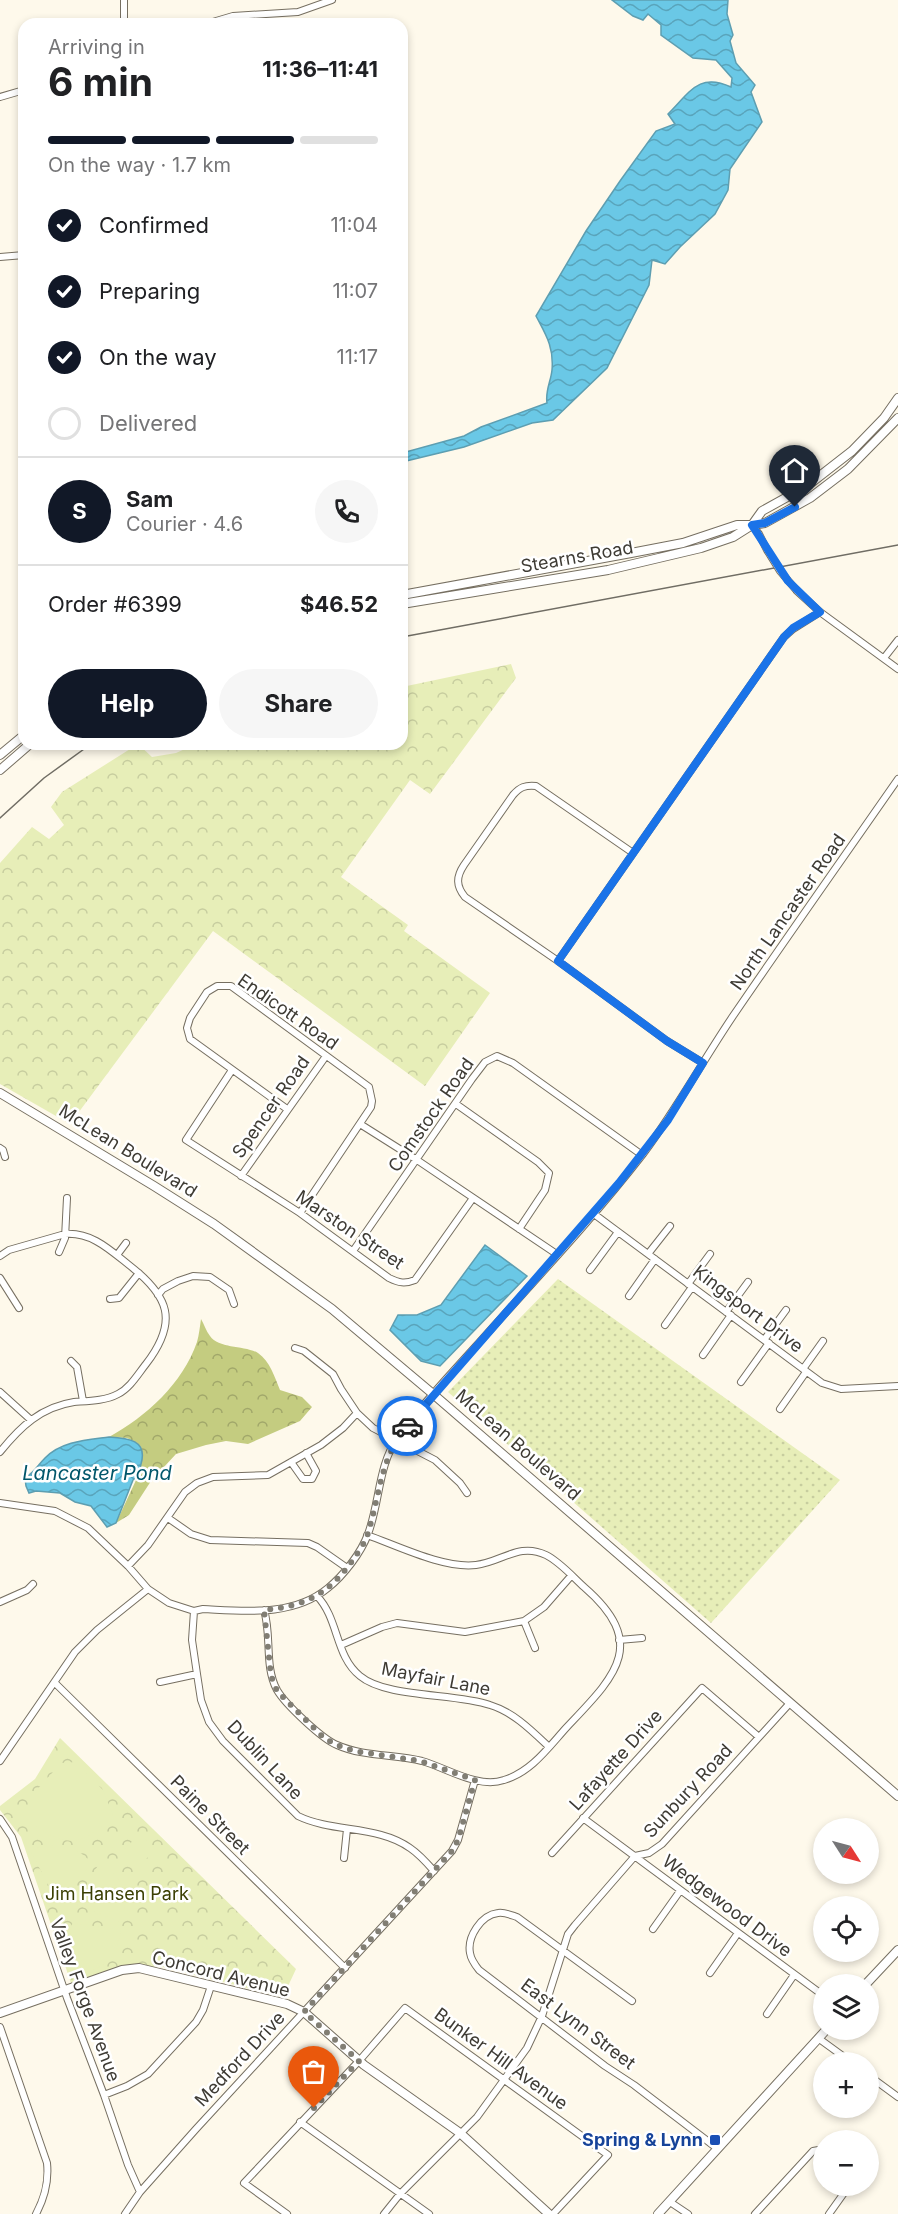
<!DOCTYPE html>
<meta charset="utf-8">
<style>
:root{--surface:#fff;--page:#f6f6f6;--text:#202124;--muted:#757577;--line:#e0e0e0;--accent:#111827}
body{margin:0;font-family:Inter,sans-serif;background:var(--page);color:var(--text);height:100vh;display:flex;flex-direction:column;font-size:22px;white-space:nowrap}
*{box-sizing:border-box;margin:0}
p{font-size:20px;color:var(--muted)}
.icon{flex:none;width:33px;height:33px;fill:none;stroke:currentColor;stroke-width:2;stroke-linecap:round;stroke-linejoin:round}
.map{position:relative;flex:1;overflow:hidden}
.details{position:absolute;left:18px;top:18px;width:390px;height:732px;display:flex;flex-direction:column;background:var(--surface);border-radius:18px;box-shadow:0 3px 9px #0003}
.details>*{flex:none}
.needle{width:39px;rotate:126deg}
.controls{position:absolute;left:813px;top:1818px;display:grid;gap:12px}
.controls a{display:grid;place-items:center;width:66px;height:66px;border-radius:50%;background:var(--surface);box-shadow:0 3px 9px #0003;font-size:30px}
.pin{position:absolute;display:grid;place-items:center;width:51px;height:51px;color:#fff;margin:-62px -26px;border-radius:50% 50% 50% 0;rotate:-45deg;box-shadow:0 0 6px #0007}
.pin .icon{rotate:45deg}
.courier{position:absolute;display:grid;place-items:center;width:60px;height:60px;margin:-30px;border:4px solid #1a73e8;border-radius:50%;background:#fff;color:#222;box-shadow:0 2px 8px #0007}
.summary em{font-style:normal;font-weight:700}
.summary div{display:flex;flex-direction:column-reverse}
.summary{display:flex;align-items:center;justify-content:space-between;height:102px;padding:0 30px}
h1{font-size:39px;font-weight:700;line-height:45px}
.bar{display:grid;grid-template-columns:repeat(4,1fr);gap:9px 6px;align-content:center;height:72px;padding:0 30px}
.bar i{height:8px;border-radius:4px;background:var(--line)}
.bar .selected{background:var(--accent)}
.bar p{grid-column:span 4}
.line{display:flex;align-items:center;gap:15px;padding:0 30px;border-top:2px solid var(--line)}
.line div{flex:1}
.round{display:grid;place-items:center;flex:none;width:63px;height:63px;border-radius:32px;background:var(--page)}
ol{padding:0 30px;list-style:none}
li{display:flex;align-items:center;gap:18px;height:66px}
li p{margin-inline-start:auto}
li .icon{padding:6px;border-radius:50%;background:var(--accent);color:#fff;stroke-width:4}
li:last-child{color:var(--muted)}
li i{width:33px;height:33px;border:3px solid var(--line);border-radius:50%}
.button{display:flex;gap:12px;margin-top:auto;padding:12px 30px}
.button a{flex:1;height:69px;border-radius:36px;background:var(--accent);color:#fff;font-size:24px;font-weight:700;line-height:69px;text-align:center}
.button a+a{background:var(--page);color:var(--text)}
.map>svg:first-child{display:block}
.grass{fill:url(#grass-dots)}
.forest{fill:url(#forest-crowns)}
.park{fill:url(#park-crowns)}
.pitch{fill:#e7eeb8}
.water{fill:url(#water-waves);stroke:#5d9eb1;stroke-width:1.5}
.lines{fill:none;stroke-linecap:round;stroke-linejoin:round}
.minor-casing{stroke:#766f61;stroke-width:8}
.tertiary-casing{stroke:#766f61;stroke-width:10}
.secondary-casing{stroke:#766f61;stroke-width:10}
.minor{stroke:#fff;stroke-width:6}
.tertiary{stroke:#fff;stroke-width:8}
.secondary{stroke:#fff;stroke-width:8}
.rail{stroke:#706d64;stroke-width:1.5}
.minor-bridge-casing{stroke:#766f61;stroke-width:8;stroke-linecap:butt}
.minor-bridge{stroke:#fff;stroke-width:6}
.done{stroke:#817e74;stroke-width:6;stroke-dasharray:0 10.8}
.route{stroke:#1a73e8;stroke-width:8}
.transit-dot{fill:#1a4fb4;stroke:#fff;stroke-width:2}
.labels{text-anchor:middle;stroke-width:5;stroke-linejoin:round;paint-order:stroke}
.street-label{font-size:18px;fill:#3e3b34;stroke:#fff}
.park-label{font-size:18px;fill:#3b3f03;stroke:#fff}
.transit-label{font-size:18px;font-weight:bold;fill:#164399;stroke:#fff;text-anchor:end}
.water-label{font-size:20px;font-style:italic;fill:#00566a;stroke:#fff}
</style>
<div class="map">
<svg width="898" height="2214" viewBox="0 0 898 2214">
<defs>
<pattern id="grass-dots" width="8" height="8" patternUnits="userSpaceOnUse" patternTransform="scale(1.5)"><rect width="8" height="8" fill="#e7eeb8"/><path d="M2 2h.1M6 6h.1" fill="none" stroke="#c7cd9f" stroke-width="1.8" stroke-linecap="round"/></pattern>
<pattern id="forest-crowns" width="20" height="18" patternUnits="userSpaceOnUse" patternTransform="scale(1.5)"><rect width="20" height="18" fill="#c4cc80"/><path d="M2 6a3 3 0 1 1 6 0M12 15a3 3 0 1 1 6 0" fill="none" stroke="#a1a76a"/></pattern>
<pattern id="park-crowns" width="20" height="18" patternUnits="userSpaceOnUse" patternTransform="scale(1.5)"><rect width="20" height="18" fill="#e7eeb8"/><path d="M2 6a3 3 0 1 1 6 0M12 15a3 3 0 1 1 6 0" fill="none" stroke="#c7cd9f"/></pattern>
<pattern id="water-waves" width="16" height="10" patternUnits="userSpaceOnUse" patternTransform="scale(1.5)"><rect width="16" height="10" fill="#6ac8e6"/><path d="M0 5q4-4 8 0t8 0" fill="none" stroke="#59a4bb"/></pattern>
</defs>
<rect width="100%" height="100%" fill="#fef9eb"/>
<path class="grass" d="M558 1279 840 1480 711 1623 448 1392Z"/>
<path class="forest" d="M201 1319C204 1324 206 1331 210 1336 219 1349 244 1345 258 1353 270 1361 275 1378 280 1390L302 1397 312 1407 300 1421 248 1444 226 1441 206 1445 176 1454 151 1481 129 1515 116 1523 137 1478 142 1460 135 1442 127 1438 109 1437C146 1417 183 1383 197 1342 199 1335 200 1326 201 1319Z"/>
<path class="park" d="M511 664 516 678 430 794 410 780 341 877 408 925 404 931 490 993 425 1086 213 931 70 1124 0 1084V863L32 827 49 839 64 825 51 807 62 792 138 744 152 757 176 753 196 744H402V687Z
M60 1738 296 1969 283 1997 163 1967 129 1965 71 1983 21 1837 0 1810V1806L35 1779Z"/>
<path class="pitch" d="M76 1762 103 1790 113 1815C78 1853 60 1845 23 1816L34 1793 61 1763Z
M140 1834 156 1849 135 1870 119 1854Z
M49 1845C69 1846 79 1849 93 1864L57 1895 53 1894 31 1852 39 1847Z
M100 1862C126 1881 127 1892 123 1923L75 1904Z
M73 1923 121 1930C117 1960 103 1970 74 1975L70 1927Z"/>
<path class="water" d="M612 0H728L727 14 733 35 730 41 736 63 755 85 751 92 762 122 730 169 728 190 715 214 680 247 665 264 652 260 649 285 607 368 553 420 532 423 464 447 402 462V453L464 436 481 427 547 403C545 391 551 381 552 370 554 347 546 335 536 316L586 231 620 181 656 131 675 124 668 114C690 92 699 72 731 87L732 78 716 60 693 58 661 35V25L648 14 643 20 633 16Z
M485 1245 527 1276 440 1366 421 1361 390 1330 398 1315H417L441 1305Z
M109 1437C128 1438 148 1440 141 1464 140 1470 139 1476 133 1480L116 1523 107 1527 91 1506 75 1502 60 1493 36 1491 29 1493 26 1486 25 1478C35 1472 37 1466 45 1458 62 1441 87 1440 109 1437Z"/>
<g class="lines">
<defs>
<path id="minor" d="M124 24V0
M206 24 233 16 298 12 332 0
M0 97 24 90
M0 257 24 255
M752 525 759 534 767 550
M797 591 820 612 898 669
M884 658 898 640
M633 853 536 786C525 785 520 787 513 795L464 865C456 877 456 886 465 897L558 961 784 637 793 629 820 612
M558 961 667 1041 703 1063
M232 1070 186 1140 300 1213 389 1278C399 1283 405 1284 415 1280L473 1198
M456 1104 538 1162 549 1173 545 1190 519 1229
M287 1109 190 1039 187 1028 190 1018 207 992 217 986H231L369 1087 372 1101 371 1107 300 1213
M360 1124 417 1160 558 1255
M0 1148 3 1150 5 1157
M241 1176 326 1056
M594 1214 822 1383 841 1389 898 1386
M353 1251 472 1079 485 1062 497 1056 513 1063 642 1155
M59 1252 65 1238 67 1198
M648 1254 670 1226
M117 1255 126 1243
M0 1256 9 1250 65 1234C91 1232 109 1249 129 1265 169 1296 179 1321 146 1364 138 1374 130 1388 118 1394 105 1401 88 1401 74 1402 41 1407 20 1427 0 1452
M590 1270 618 1232
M0 1278 19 1308
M688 1284 710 1254
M158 1295 163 1289 178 1281 193 1276 210 1277 229 1290 234 1304
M629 1296 655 1259
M110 1299 119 1298 139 1273
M726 1312 748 1282
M665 1325 692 1287
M764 1340 786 1310
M295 1348 304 1351 333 1374 341 1389 357 1413 373 1428 435 1460 460 1483 467 1493
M703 1355 731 1315
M71 1361 77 1367 83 1401
M803 1369 823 1341
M741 1382 769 1343
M0 1392 31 1420
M780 1409 806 1372
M291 1462 303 1479H312L316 1471 306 1453
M0 1503 55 1511 88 1528 128 1566 148 1589 169 1603 194 1611 203 1609C245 1611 293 1617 328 1588 344 1575 361 1553 368 1534 380 1502 378 1465 398 1437 421 1405 449 1376 476 1346 532 1283 591 1221 643 1154 676 1110 702 1062 733 1016 787 937 843 858 898 779
M168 1518 191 1534 210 1540 308 1543 317 1547 347 1568
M128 1566 148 1545 185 1492 197 1483 213 1477 268 1475 321 1445 343 1428 357 1413
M317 1596C339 1619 335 1656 360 1676 386 1698 456 1693 490 1705 513 1712 531 1730 549 1747
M0 1602 27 1590 33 1584
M264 1610C272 1636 264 1666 277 1690 285 1704 322 1739 337 1745 364 1757 394 1754 422 1761 447 1768 478 1789 504 1780 531 1772 548 1748 566 1728 613 1678 651 1645 584 1587 572 1576 560 1562 546 1555 519 1542 502 1562 476 1565 444 1569 398 1546 367 1535
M194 1611 192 1640 197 1674 201 1700 209 1722 223 1741 298 1816C333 1833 378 1825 410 1848 419 1854 427 1863 434 1871
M524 1621 535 1648
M619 1640 642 1638
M341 1645 382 1627 397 1623 465 1632 524 1621 544 1607 571 1576
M160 1682 197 1674
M55 1683 345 1968
M0 1761 75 1652 97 1630 148 1589
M583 1818 824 1996
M0 1819 12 1837 67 1998 104 2095 128 2165 140 2192
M552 1853 702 1688 759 1737
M344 1858 347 1829
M653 1929 680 1891
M710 1973 738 1933
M632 2001 517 1917C511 1915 505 1912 498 1913 481 1915 467 1937 470 1953 471 1960 475 1965 479 1970L605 2066 634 2085 718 2149
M767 2014 794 1975
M0 2027 47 2163C49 2182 45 2197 36 2214
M818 2038 851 2062
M868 2075 898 2097
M104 2095 127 2086 148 2074 196 2022 203 2010 211 1986
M300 2122 429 2214
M670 2202 688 2214
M125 2214 140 2192 196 2129 452 1851 458 1840 475 1780
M287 2214 244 2183 359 2061 405 2008 608 2155 553 2214
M384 2214 400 2194 477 2117 527 2048 542 2016 568 1934 575 1925 635 1856 649 1853 662 1844 790 1703
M755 2214 813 2151 824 2149
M829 2214 849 2186"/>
<path id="tertiary" d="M0 2013 122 1970 139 1968 287 2004 304 2012 364 2065 460 2133 549 2214"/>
<path id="secondary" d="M402 595 631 553 683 543 737 525H752L762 511 807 486 852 451 884 418 898 398
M402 604 608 570 701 548 733 537 752 525 765 523 810 498 848 469 898 418
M0 755 24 735
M0 770 30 744
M0 1093 154 1186 214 1224 332 1309 433 1394 898 1796
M866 1984 898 1950
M658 2214 826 2030"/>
</defs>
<use href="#minor" class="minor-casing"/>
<use href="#tertiary" class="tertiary-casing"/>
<use href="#secondary" class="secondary-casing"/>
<use href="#minor" class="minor"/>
<use href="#tertiary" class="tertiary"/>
<use href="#secondary" class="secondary"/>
<path class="rail" d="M402 637 898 545
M0 818 44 778 91 744"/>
<defs>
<path id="minor-bridge" d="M767 550 780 571 797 591"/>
</defs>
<use href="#minor-bridge" class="minor-bridge-casing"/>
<use href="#minor-bridge" class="minor-bridge"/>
</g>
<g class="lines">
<path class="done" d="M314 2108 359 2061 304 2012 452 1851 458 1840 475 1780 420 1761 354 1751 337 1745 324 1738 277 1691 271 1676 264 1610C303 1606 326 1596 350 1564 356 1555 365 1544 368 1533 380 1494 380 1459 407 1426"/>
<path class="route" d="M407 1426 619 1183 668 1120 703 1063 667 1041 558 961 784 637 793 628 820 612 788 581 752 525 765 523 795 507"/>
</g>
<rect class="transit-dot" x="709" y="2134" width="12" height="12" rx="3"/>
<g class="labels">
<g class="street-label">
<text transform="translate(577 557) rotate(-10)" y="6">Stearns Road</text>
<text transform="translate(788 912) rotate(-55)" y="6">North Lancaster Road</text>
<text transform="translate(288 1012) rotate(35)" y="6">Endicott Road</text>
<text transform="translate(271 1107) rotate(-55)" y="6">Spencer Road</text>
<text transform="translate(431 1115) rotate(-55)" y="6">Comstock Road</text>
<text transform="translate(128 1151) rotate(32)" y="6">McLean Boulevard</text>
<text transform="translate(350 1230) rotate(34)" y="6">Marston Street</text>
<text transform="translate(748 1309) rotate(37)" y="6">Kingsport Drive</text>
<text transform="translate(518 1445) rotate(41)" y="6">McLean Boulevard</text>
<text transform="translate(436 1679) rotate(11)" y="6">Mayfair Lane</text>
<text transform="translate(265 1760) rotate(47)" y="6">Dublin Lane</text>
<text transform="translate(616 1760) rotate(-48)" y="6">Lafayette Drive</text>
<text transform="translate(688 1791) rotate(-47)" y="6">Sunbury Road</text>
<text transform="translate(210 1815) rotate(45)" y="6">Paine Street</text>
<text transform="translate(727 1906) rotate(37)" y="6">Wedgewood Drive</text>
<text transform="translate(221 1974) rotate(14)" y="6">Concord Avenue</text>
<text transform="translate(85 2000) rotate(70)" y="6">Valley Forge Avenue</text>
<text transform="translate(578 2024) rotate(37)" y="6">East Lynn Street</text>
<text transform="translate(240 2059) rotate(-47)" y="6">Medford Drive</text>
<text transform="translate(501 2059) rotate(36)" y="6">Bunker Hill Avenue</text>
</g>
<g class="park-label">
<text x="117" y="1900">Jim Hansen Park</text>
</g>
<g class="transit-label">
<text x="703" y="2146">Spring &amp; Lynn</text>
</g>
<g class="water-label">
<text x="97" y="1480">Lancaster Pond</text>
</g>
</g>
</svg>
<div class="controls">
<a><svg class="needle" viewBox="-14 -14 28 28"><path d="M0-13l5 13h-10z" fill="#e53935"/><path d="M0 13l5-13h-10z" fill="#757577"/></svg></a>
<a><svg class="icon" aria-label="locate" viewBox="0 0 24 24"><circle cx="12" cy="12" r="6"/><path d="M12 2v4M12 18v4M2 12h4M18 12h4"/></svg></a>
<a><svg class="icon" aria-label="layers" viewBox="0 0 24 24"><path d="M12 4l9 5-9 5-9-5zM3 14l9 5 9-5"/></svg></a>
<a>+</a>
<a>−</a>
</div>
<div class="pin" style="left:314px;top:2108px;background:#ea580c"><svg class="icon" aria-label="bag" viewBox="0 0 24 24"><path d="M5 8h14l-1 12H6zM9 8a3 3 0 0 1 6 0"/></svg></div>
<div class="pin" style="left:795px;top:507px;background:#1f2937"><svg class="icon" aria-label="home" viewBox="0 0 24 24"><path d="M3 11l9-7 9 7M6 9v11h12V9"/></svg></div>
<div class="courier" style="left:407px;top:1426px"><svg class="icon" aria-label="car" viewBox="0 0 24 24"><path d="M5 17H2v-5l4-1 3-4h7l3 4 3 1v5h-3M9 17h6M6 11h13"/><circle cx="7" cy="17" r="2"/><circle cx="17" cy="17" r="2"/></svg></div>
<section class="details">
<div class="summary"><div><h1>6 min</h1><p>Arriving in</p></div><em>11:36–11:41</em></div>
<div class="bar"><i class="selected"></i><i class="selected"></i><i class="selected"></i><i></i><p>On the way · 1.7 km</p></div>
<ol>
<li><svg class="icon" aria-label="check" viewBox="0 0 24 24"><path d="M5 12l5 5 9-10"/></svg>Confirmed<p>11:04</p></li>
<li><svg class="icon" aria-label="check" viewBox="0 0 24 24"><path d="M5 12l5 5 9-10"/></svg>Preparing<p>11:07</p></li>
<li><svg class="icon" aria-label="check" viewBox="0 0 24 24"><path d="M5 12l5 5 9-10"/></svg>On the way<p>11:17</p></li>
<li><i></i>Delivered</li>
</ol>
<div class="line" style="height:108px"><b class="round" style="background:var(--accent);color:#fff">S</b><div><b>Sam</b><p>Courier · 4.6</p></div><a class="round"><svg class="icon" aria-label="phone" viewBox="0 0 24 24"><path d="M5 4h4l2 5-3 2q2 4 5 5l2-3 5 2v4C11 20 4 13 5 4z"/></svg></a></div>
<div class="line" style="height:78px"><div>Order #6399</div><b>$46.52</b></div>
<div class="button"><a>Help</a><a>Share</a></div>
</section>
</div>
